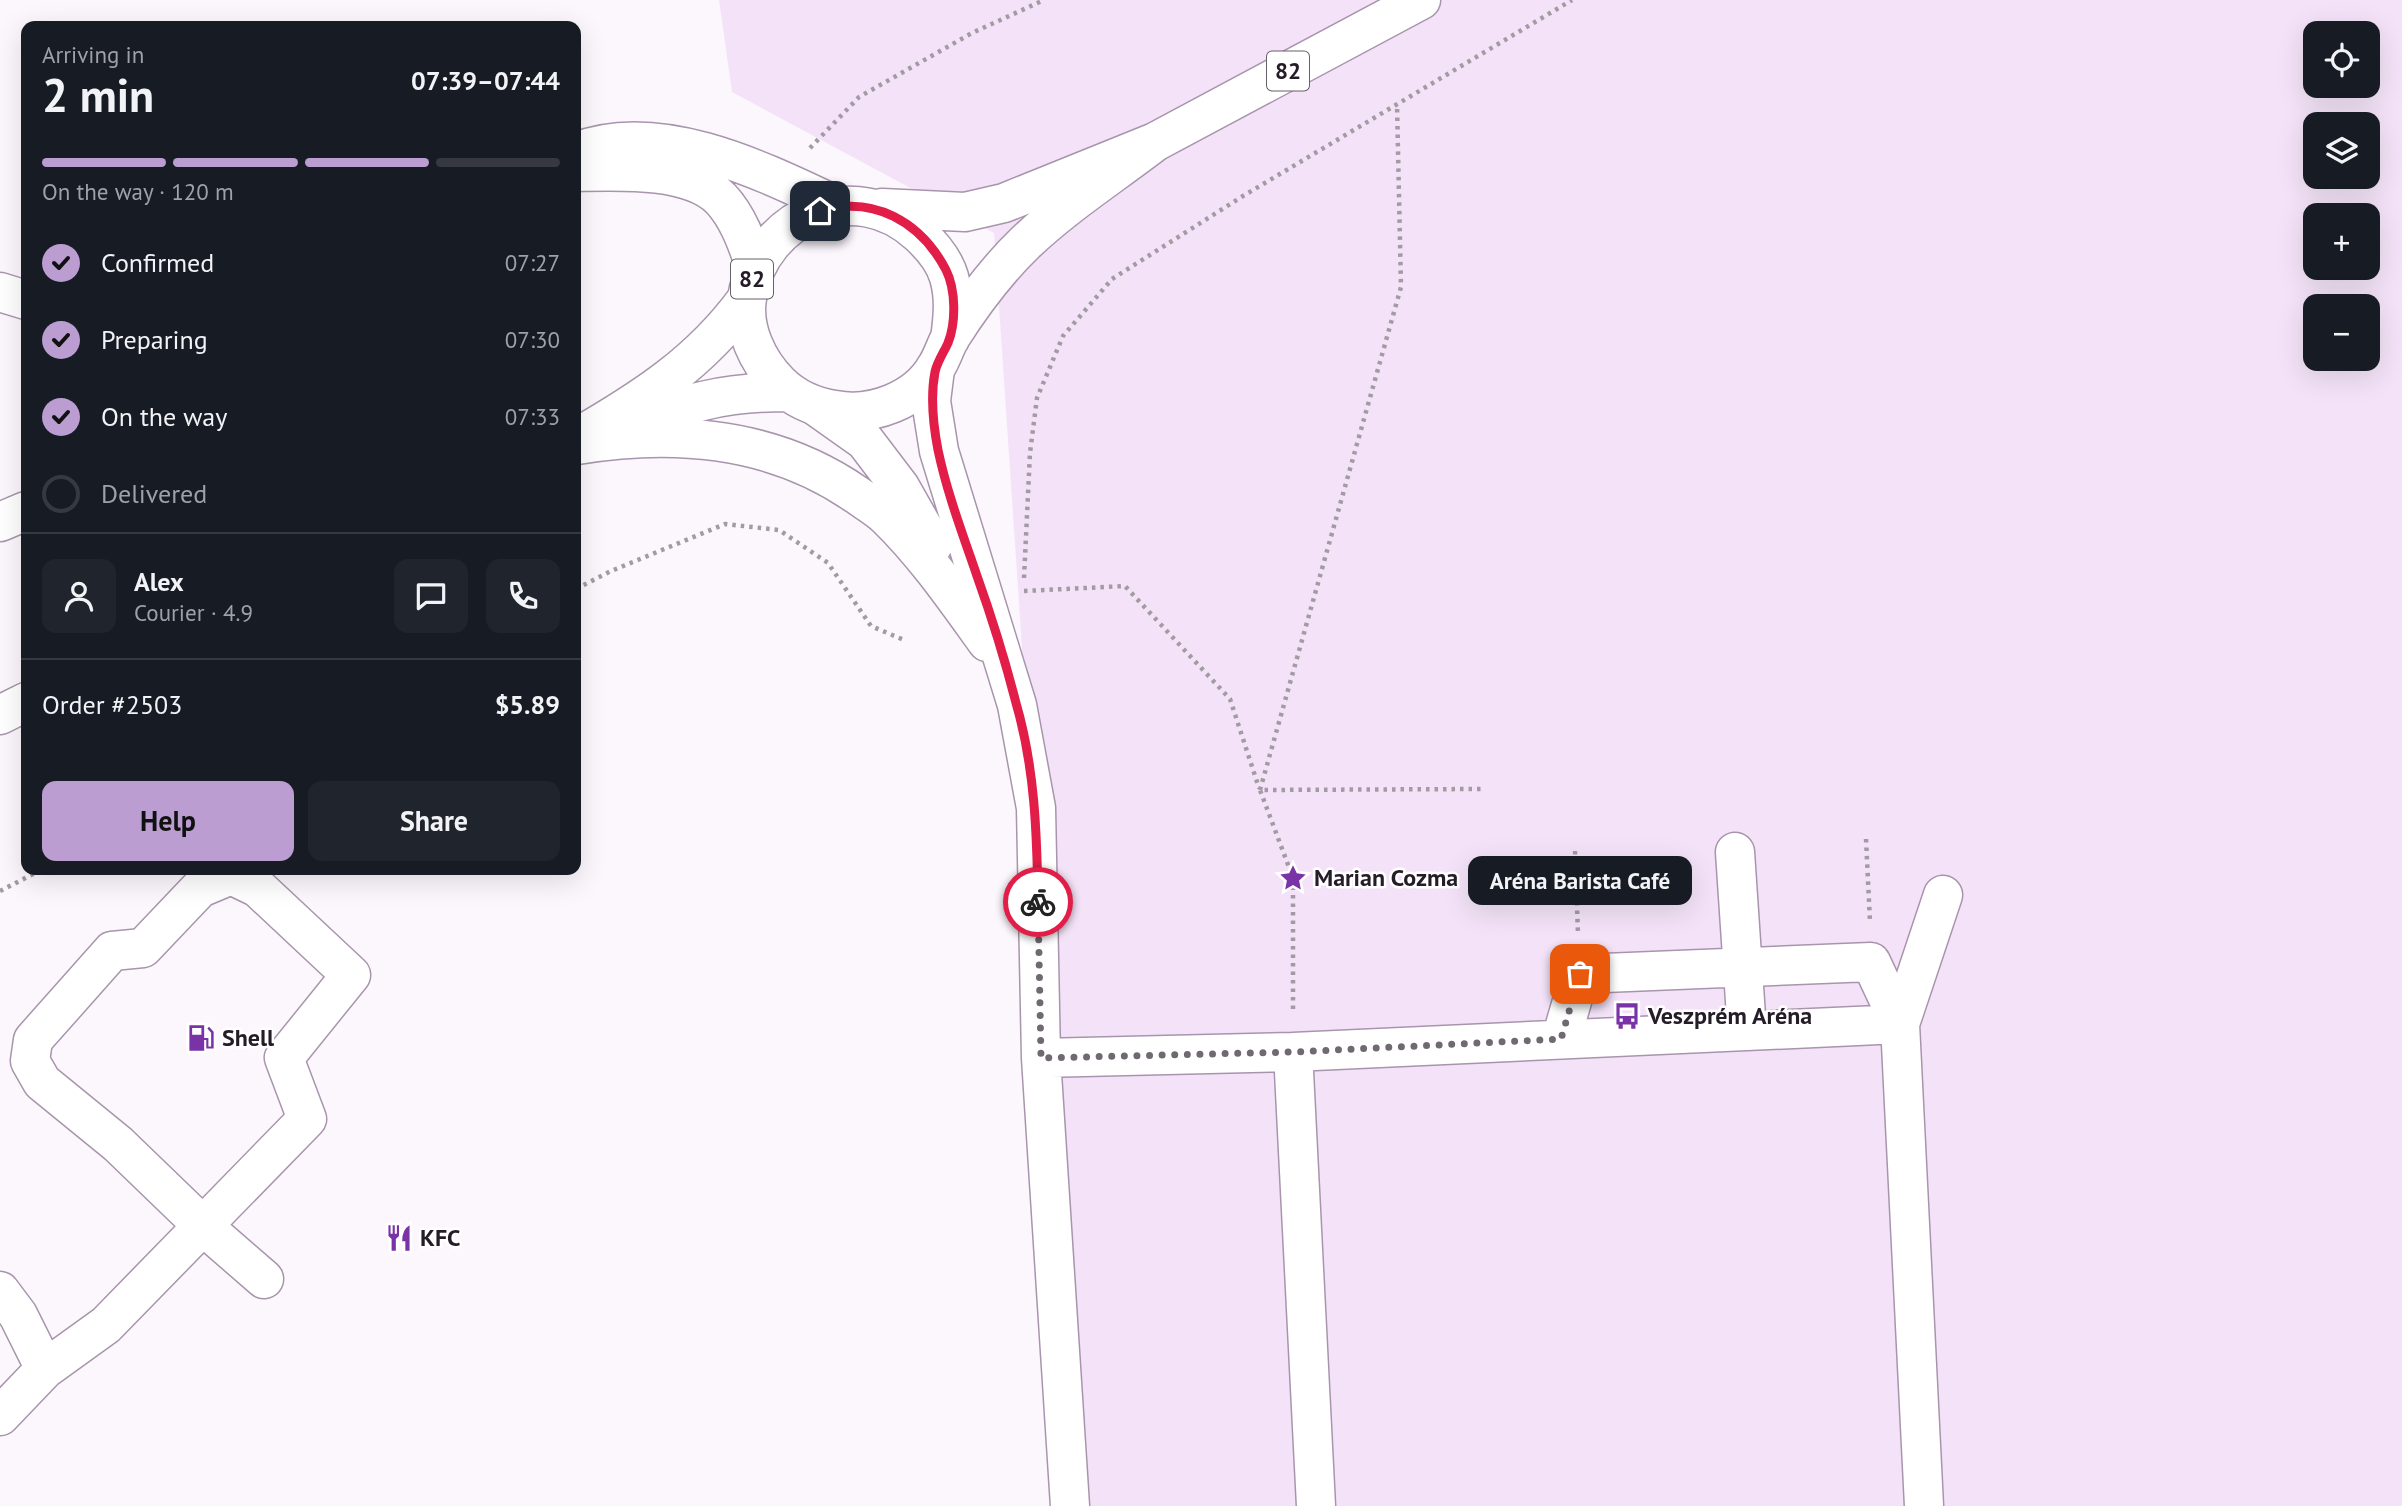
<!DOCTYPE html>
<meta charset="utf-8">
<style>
:root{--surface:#171b24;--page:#20242c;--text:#f1f3f6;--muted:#9ea1a6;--line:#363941;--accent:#bb9dd2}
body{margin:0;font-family:"PT Sans",sans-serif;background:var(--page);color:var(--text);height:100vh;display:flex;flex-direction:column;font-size:26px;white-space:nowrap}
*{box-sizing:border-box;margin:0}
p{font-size:23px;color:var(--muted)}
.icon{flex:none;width:38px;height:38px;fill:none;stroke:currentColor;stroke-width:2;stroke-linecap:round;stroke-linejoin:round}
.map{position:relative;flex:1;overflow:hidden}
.panel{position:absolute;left:21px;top:21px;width:560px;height:854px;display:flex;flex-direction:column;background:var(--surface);border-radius:14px;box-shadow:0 7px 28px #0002}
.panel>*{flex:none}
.tools{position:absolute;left:2303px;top:21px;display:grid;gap:14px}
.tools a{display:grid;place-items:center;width:77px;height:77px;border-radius:14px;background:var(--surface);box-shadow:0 7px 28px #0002;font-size:35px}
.pin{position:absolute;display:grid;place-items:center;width:60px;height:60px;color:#fff;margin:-30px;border-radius:14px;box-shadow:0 4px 10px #0006}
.courier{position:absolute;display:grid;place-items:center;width:70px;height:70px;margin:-35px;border:5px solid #e11d48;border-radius:50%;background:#fff;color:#222;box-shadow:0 2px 9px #0007}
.bubble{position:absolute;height:49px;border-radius:14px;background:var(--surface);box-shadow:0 7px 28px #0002;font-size:23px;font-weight:700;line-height:49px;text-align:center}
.headline em{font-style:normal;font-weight:700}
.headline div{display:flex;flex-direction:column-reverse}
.headline{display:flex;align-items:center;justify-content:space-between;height:119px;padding:0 21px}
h1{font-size:46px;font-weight:700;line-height:52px}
.bar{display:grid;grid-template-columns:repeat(4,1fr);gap:10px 7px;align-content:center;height:84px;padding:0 21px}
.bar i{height:9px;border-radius:5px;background:var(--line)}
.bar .current{background:var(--accent)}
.bar p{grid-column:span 4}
.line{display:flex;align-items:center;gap:18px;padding:0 21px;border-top:2px solid var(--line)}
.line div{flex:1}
.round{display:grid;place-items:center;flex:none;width:74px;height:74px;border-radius:14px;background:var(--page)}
ol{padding:0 21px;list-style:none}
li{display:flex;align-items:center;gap:21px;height:77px}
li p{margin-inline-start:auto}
li .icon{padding:7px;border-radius:50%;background:var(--accent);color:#111;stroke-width:4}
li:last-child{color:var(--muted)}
li i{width:38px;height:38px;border:4px solid var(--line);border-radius:50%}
.action{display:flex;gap:14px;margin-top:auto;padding:14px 21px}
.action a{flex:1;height:80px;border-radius:14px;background:var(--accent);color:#111;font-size:28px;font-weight:700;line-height:80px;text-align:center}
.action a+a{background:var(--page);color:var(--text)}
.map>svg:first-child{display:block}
.green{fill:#f4e3f8;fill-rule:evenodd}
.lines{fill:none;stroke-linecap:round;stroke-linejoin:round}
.minor-casing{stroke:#a895ad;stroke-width:41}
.major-casing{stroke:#a895ad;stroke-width:41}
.path{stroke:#a19ba2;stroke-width:4.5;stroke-dasharray:3.5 5;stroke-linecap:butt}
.minor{stroke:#fff;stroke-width:38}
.major{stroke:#fff;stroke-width:38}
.done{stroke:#706971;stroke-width:7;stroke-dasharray:0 12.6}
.route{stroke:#e11d48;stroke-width:9}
.labels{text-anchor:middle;stroke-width:5;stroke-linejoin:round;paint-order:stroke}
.shield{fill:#fff;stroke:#666067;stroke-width:2}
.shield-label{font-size:23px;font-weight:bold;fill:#241c26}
.poi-label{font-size:24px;font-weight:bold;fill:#241c26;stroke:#fff;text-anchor:start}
</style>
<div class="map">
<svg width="2402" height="1506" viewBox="0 0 2402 1506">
<rect width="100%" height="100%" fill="#fcf7fd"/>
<path class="green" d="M719 0H2402V1506H1080L994 233 732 92ZM2315 33H2368V86H2315ZM2315 124H2368V177H2315ZM2315 215H2368V268H2315ZM2315 306H2368V359H2315Z"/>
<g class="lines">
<defs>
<path id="minor" d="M576 152C659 119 763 171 837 206
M576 172C617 171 690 167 721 199 738 217 747 243 755 266
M0 292 26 300
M935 369 931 401 939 451 1017 705 1036 808 1041 1058 1070 1506
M817 407 865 441 900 487 933 545
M577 445C675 429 774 437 857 495 867 502 879 509 887 517 925 554 956 599 987 642
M0 522 26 511
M1735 852 1747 1031
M1900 1024 1943 895
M1561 1039 1580 974 1871 962 1900 1024
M1293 1052 1316 1506
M1041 1058 1293 1052 1900 1024 1924 1506
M0 1291 18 1315 45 1369
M0 1416 45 1369 106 1325 307 1119 284 1058 351 975 258 888 231 875 200 888 143 948 112 951 33 1040 30 1061 42 1082 118 1144 203 1226 264 1279"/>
<path id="major" d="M882 208 965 212 1004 203 1155 142 1421 0
M950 339C953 317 955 298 949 277 944 260 931 245 919 234 855 175 761 215 747 298 742 329 758 362 779 383 795 399 814 407 835 410 872 417 917 400 936 367 942 358 945 347 950 338 971 305 997 270 1025 243 1065 205 1112 175 1155 142
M627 426C688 403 721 392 788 392
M576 438C642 400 700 363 746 300
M0 715 26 702"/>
</defs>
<use href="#minor" class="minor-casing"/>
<use href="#major" class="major-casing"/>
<path class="path" d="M810 148 859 97 972 33 1044 0
M1024 578 1030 453 1037 398 1063 336 1112 279 1243 196 1572 0
M576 589 611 571 725 524 779 530 828 563 871 626 904 640
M1024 591 1125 586 1230 699 1259 788
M1260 790 1401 287 1397 104
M1866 839 1870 922
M1575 851 1578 934
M0 891 41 870
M1293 1009V878L1260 790 1481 789"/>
<use href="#minor" class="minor"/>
<use href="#major" class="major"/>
</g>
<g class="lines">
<path class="done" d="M1038 902 1041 1058 1293 1052 1561 1039 1580 974"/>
<path class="route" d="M820 211C874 195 921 222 946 270 956 290 956 323 948 343 944 352 937 362 935 372 930 398 933 424 938 450 947 493 963 535 977 576 992 618 1005 660 1016 703 1035 768 1037 835 1038 902"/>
</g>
<defs>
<symbol id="sight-bare" viewBox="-9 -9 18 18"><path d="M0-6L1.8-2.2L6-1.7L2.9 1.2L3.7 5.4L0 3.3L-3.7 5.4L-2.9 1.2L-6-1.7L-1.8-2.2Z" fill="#7933a7" stroke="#fff" stroke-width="2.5" paint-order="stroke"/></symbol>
<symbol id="bus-bare" viewBox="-9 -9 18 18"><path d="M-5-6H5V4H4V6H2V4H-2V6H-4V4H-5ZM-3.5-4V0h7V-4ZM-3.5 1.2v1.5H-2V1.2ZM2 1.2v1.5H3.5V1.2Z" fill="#7933a7" stroke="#fff" stroke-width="2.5" paint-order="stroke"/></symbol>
<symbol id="fuel-bare" viewBox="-9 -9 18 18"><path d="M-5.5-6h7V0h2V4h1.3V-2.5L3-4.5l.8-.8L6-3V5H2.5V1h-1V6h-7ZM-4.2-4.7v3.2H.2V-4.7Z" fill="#7933a7" stroke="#fff" stroke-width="2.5" paint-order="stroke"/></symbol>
<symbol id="restaurant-bare" viewBox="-9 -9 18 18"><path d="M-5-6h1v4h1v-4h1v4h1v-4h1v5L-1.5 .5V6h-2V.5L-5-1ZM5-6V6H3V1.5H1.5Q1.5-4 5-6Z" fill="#7933a7" stroke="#fff" stroke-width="2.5" paint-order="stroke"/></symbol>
</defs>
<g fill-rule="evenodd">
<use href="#sight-bare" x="1274" y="859" width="38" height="38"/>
<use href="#bus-bare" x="1608" y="997" width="38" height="38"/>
<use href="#fuel-bare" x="182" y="1019" width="38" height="38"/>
<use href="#restaurant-bare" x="380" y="1219" width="38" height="38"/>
</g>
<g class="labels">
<g class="shield">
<rect x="1267" y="51.5" width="42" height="39" rx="5"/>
<rect x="731" y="259.5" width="42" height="39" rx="5"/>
</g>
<g class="shield-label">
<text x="1288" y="79">82</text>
<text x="752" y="287">82</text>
</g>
<g class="poi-label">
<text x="1314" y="886">Marian Cozma</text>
<text x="1648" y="1024">Veszprém Aréna</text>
<text x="222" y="1046">Shell</text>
<text x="420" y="1246">KFC</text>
</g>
</g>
</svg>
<div class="tools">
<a><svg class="icon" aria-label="locate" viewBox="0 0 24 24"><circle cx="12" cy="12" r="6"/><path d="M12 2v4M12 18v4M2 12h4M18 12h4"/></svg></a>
<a><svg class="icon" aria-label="layers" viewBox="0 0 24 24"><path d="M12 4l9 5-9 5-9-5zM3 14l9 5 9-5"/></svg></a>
<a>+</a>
<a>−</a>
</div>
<div class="pin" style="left:1580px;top:974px;background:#ea580c"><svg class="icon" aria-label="bag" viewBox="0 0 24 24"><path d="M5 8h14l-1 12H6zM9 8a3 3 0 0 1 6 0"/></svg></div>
<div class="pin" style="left:820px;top:211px;background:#1f2937"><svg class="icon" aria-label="home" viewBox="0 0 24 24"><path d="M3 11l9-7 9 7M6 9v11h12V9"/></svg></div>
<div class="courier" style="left:1038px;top:902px"><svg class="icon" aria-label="bike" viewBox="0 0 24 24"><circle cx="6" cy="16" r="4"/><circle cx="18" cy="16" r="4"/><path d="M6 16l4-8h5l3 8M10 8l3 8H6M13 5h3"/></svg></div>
<div class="bubble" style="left:1468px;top:856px;width:224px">Aréna Barista Café</div>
<section class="panel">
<div class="headline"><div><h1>2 min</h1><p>Arriving in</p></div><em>07:39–07:44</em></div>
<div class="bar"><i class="current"></i><i class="current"></i><i class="current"></i><i></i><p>On the way · 120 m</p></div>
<ol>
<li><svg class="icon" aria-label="check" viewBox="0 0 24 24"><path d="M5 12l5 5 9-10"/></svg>Confirmed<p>07:27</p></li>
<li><svg class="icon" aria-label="check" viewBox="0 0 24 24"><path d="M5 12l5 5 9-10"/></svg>Preparing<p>07:30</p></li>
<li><svg class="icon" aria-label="check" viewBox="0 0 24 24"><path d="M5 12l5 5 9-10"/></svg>On the way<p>07:33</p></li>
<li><i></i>Delivered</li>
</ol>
<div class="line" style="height:126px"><a class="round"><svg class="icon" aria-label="person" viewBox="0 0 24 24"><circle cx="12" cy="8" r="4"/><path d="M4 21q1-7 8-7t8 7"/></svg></a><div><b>Alex</b><p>Courier · 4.9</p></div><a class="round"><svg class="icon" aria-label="chat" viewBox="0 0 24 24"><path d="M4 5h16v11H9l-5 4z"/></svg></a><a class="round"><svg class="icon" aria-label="phone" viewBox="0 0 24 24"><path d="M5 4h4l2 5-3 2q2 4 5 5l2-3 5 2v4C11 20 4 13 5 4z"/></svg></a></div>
<div class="line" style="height:91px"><div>Order #2503</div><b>$5.89</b></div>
<div class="action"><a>Help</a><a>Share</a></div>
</section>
</div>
